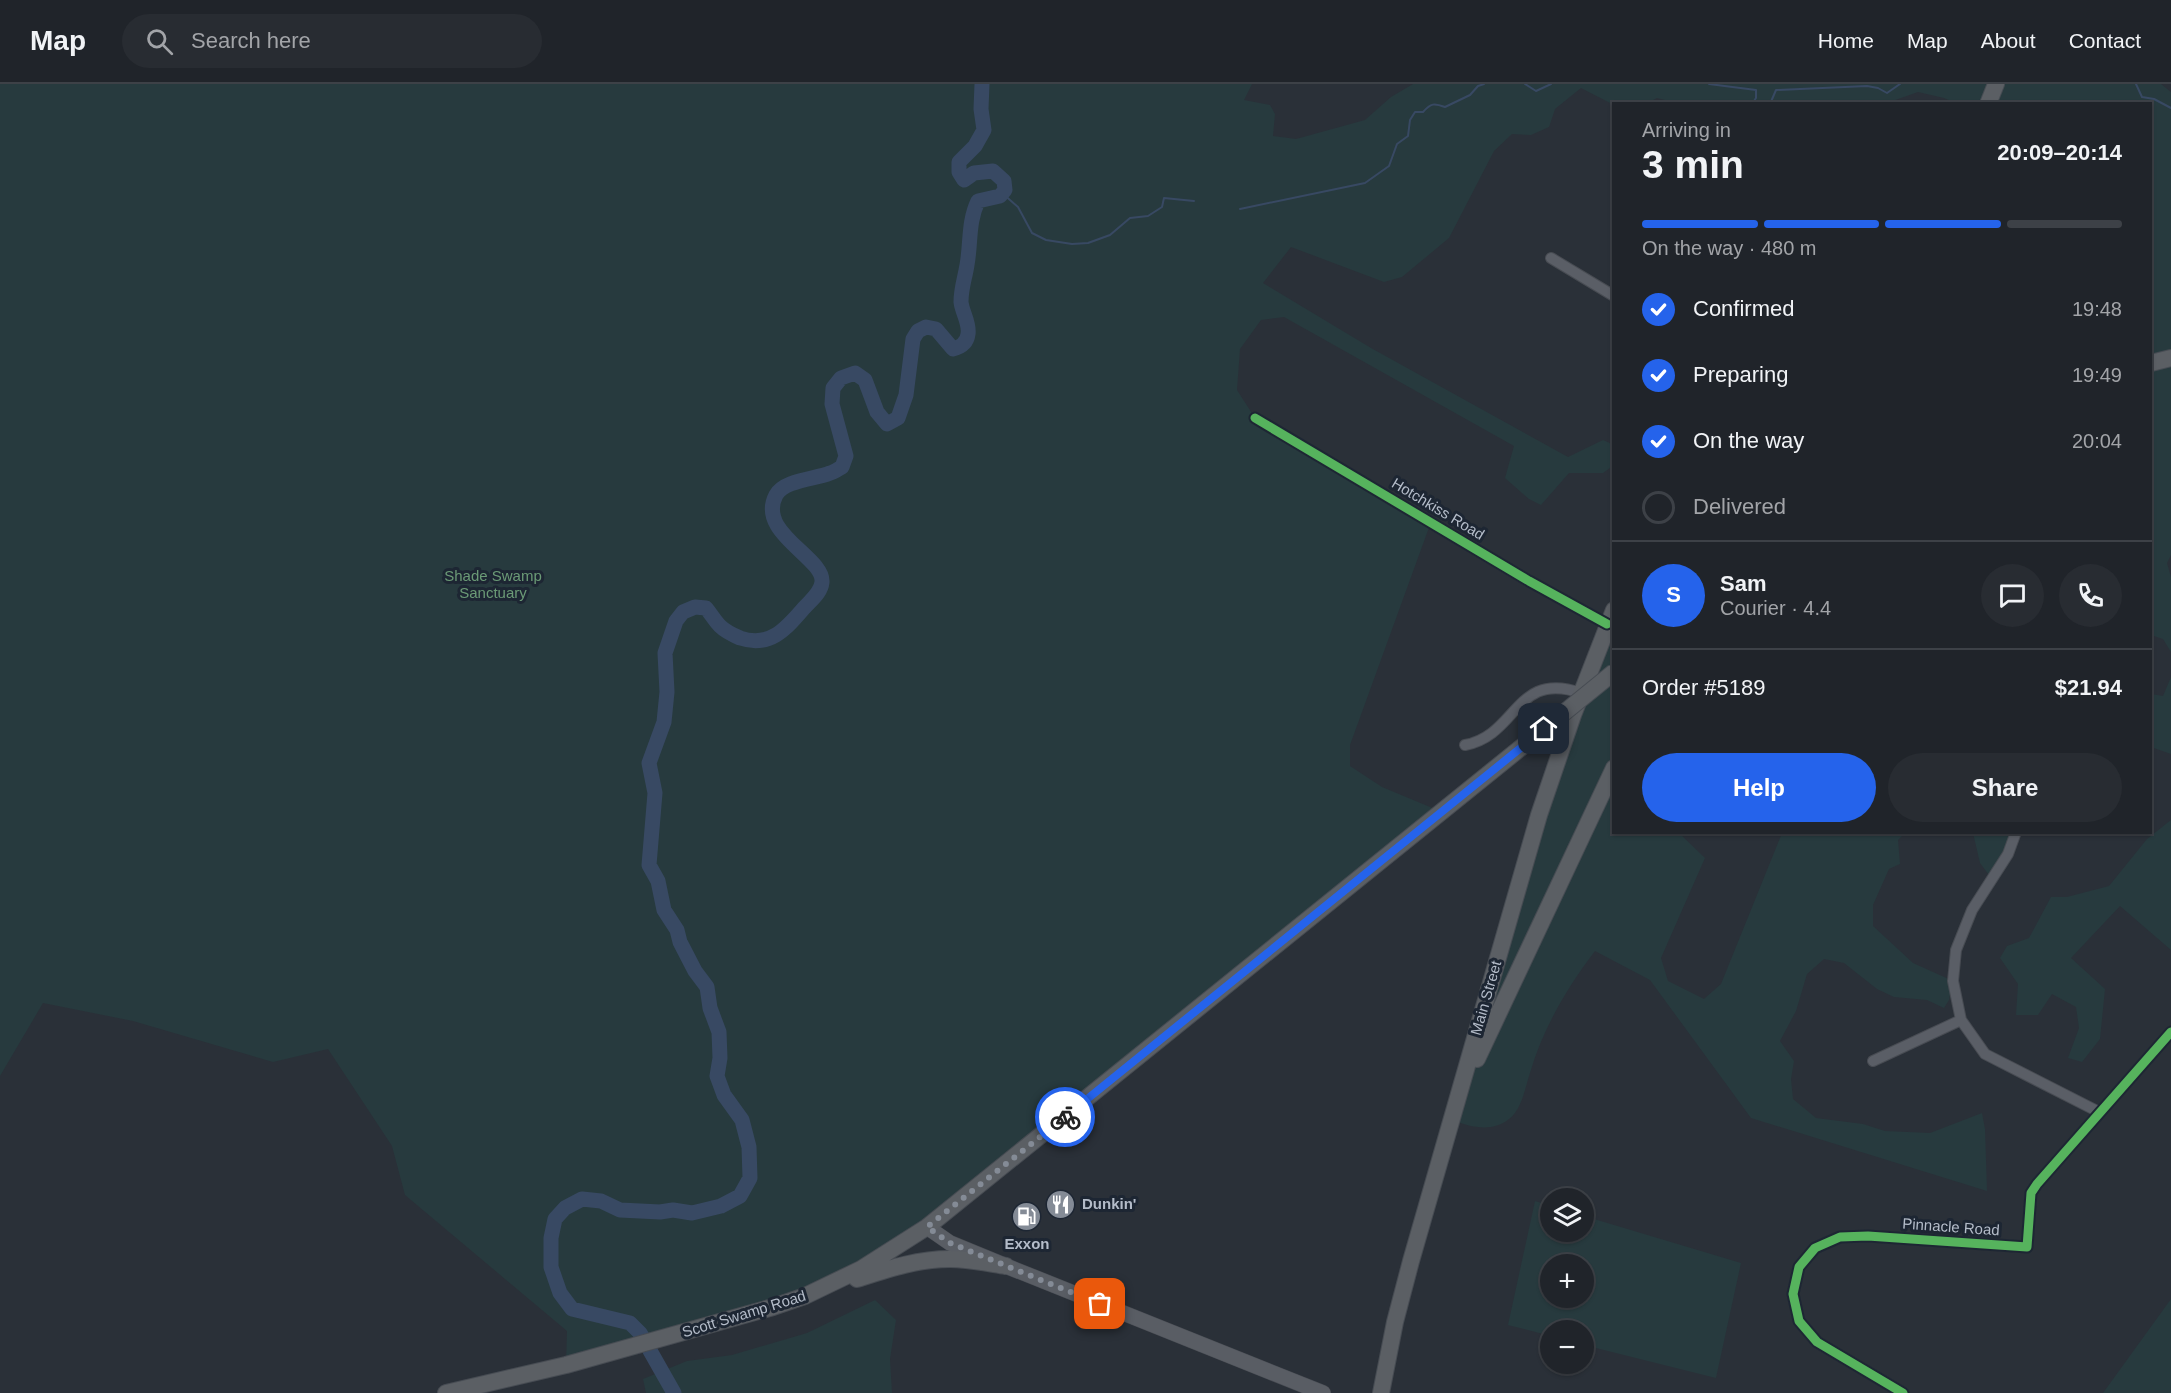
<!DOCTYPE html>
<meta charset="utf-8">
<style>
:root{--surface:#20242a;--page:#282c32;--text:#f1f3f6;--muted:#a2a4a8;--line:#3d4147;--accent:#2563eb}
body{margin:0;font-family:Arial,sans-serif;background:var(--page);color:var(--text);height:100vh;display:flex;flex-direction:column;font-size:22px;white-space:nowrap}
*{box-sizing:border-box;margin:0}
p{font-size:20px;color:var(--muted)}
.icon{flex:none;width:33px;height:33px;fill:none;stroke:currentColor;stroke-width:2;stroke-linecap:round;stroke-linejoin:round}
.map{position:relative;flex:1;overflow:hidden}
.details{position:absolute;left:1612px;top:18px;width:540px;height:732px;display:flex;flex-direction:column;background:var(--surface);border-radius:0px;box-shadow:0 2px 4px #0004,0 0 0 2px var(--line)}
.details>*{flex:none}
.fabs{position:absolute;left:1540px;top:1104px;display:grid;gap:12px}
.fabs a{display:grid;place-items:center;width:54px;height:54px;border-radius:50%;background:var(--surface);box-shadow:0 2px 4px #0004,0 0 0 2px var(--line);font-size:30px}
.pin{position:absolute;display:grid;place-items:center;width:51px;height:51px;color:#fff;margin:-26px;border-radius:12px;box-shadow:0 3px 9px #0006}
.courier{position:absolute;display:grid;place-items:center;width:60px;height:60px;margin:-30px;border:4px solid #2563eb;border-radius:50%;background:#fff;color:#222;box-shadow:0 2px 8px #0007}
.head em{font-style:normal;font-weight:700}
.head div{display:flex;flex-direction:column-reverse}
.head{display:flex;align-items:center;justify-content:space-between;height:102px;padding:0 30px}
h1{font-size:39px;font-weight:700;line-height:45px}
.bar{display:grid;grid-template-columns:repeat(4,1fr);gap:9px 6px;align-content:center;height:72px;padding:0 30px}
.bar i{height:8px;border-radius:4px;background:var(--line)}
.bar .on{background:var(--accent)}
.bar p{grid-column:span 4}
.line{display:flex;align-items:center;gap:15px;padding:0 30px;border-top:2px solid var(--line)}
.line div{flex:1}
.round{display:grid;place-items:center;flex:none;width:63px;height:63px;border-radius:32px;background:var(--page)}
ol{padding:0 30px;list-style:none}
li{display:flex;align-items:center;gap:18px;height:66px}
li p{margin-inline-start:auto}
li .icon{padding:6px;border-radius:50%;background:var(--accent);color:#fff;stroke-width:4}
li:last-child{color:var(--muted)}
li i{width:33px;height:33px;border:3px solid var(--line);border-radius:50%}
.action{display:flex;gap:12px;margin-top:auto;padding:12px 30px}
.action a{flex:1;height:69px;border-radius:36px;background:var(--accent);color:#fff;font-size:24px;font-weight:700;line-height:69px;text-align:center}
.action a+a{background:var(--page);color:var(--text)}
header{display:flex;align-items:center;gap:36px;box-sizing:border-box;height:84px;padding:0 30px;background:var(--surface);border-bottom:2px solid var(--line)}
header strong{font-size:28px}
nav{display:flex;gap:33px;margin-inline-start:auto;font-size:21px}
.search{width:420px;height:54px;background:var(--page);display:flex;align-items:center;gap:15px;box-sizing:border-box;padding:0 21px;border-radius:33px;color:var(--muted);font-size:22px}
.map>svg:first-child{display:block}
.green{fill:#273a3e;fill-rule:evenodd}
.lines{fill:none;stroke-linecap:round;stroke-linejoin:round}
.stream{stroke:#384963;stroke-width:2}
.river{stroke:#384963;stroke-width:15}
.minor-casing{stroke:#484c53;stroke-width:12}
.secondary-casing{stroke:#484c53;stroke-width:16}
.trunk-casing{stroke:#474c53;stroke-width:18}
.minor{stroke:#5a5e66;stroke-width:10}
.secondary{stroke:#595d64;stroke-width:15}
.trunk{stroke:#5b5f64;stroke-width:16}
.trunk-bridge-casing{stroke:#474c53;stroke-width:18;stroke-linecap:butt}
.trunk-bridge{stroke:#5b5f64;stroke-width:16}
.cycleway-casing{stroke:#1d2633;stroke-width:13}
.cycleway{stroke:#56b35d;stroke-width:9}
.done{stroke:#848b96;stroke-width:6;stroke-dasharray:0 10.8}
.route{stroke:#2563eb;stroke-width:8}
.labels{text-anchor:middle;stroke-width:6;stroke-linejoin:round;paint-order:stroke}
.street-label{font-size:15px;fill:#b4bcc9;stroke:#1d2633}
.park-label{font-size:15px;fill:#6b9a76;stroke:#1d2633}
.poi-label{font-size:15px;font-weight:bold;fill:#b4bcc9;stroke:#1d2633;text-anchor:start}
</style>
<header>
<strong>Map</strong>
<div class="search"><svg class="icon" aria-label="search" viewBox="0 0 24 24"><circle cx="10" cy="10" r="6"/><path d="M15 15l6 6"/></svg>Search here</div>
<nav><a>Home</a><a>Map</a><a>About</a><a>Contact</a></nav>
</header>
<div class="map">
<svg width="2171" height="1309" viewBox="0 0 2171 1309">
<rect width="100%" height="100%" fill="#2a3038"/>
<path class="green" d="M0 0H1252L1244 16 1270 21 1275 30 1273 52 1296 55 1365 36 1391 13 1413 0H2161L2171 8V471L2167 479 2171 493V568L2163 555 2151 551V20L1955 19 1944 14 1918 8 1884 20H1681L1657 14 1647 19 1614 20V21L1581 4 1555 25 1549 43 1531 51 1512 50 1494 67 1449 154 1402 193 1384 198 1291 163 1263 199 1371 264 1568 373 1603 356 1614 361V381L1603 389H1569L1541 421 1529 415 1505 394 1514 362 1284 233 1261 236 1240 265 1237 306 1255 334 1431 438 1350 661V682L1382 703 1442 728 927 1143 833 1199 566 1281 567 1247 405 1111 392 1062 328 965 273 978 133 937 43 919 0 992Z
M1614 526V748L1679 749 1705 774 1661 874 1668 897 1704 915 1721 900 1782 749H1905L1898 756 1900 780 1889 785 1873 821V842L1913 879 1953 897 1949 916 1944 924 1927 916 1894 913 1877 905 1844 879 1824 875 1807 890 1796 927 1780 957 1794 977 1791 995 1793 1015 1816 1034 1863 1040 1885 1047 1930 1049 1982 1029 1985 1045 1987 1107 1751 1034 1650 896 1595 867C1567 904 1543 944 1530 989 1525 1004 1522 1025 1509 1035 1491 1049 1471 1043 1452 1036L1486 913Z
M2171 593V670L2151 663V610L2163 612Z
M2171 736V866L2120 822 2071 874 2105 905 2100 955 2082 978 2068 974 2079 944 2076 923 2052 910 2038 931H2016L2018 900 2000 874 2007 862 2029 854 2051 813H2067L2109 802 2147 755Z
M1973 749H2016L1992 795 1980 779Z
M1535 1117 1551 1122V1148H1584V1132L1741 1179 1716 1294 1584 1261V1246H1551V1252L1508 1241ZM1551 1180H1584V1214H1551Z
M2171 1215V1309H2103Z
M875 1216 896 1236 890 1275 892 1309H646L643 1295 687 1277 732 1271 807 1249Z"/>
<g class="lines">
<path class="stream" d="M1525 0 1536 7 1551 0
M1709 0 1756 6V14L1752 20
M2136 0 2142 13 2154 15 2171 24
M1770 20 1776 6 1867 2 1878 4 1887 9 1900 0
M1002 109 1018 123 1032 149 1046 156 1072 160 1088 159 1110 151 1130 134 1148 132 1162 123 1164 114 1194 117
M1240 125 1365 99 1389 82 1397 60 1408 52 1410 36 1415 28H1423C1431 19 1434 19 1445 23L1470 11 1478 2 1484 0"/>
<path class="river" d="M674 1309 640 1249 630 1239 572 1225 560 1209 551 1183V1154L555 1135 565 1124 582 1115 601 1117 620 1126 660 1128 673 1126 692 1129 721 1122 740 1112 750 1094 749 1063 742 1036 724 1011 717 992 720 974 719 948 710 924 707 903 695 887 680 858 677 846 664 826 658 797 649 781 655 709 649 679 664 638 667 608 665 569 676 537 683 528 695 523 706 524C711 530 715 537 720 542 725 547 733 551 740 554 770 564 786 545 804 524 811 516 821 509 822 498 824 473 756 449 776 411 784 396 816 395 830 389 834 388 838 385 842 383L846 372 832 320 833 304 841 294 855 289 865 296 877 328 887 340 898 334 906 311 913 255 918 247 926 243 936 245 953 265C961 263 967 259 968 250 970 240 962 228 961 218 961 204 965 194 967 181 971 159 968 138 978 117L1000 112 1005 106 1004 97 993 87 974 89 964 96 959 88V78L975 62 984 46 981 25 982 0"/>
<defs>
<path id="minor" d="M1551 174 1614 212
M1255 334 1529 497 1607 540
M1465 661C1518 651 1515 586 1581 609
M2016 748 2008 770 1972 826 1956 866 1953 897 1961 936 1985 970 2099 1028
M1873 977 1961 936
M1903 1309 1817 1258 1799 1237 1793 1210 1799 1183 1815 1164 1840 1153 1868 1152 2027 1163 2031 1109 2037 1100 2171 948"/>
<path id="secondary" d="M927 1143 950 1159 1006 1182 1323 1309"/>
<path id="trunk" d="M1988 20 1996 0
M2151 279 2171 274
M1477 975 1614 684
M857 1195C888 1185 917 1175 950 1175 968 1175 987 1179 1006 1182
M446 1309 566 1281 773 1223 805 1212 861 1185 927 1143 1544 645
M1381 1309 1395 1238 1411 1177 1539 731 1573 631 1614 526"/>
</defs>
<use href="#minor" class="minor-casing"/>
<use href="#secondary" class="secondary-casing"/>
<use href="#trunk" class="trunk-casing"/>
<use href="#minor" class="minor"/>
<use href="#secondary" class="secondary"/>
<use href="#trunk" class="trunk"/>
<defs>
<path id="trunk-bridge" d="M1544 645 1614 588"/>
</defs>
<use href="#trunk-bridge" class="trunk-bridge-casing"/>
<use href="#trunk-bridge" class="trunk-bridge"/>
<defs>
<path id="cycleway" d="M1255 334 1529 497 1607 540
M1903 1309 1817 1258 1799 1237 1793 1210 1799 1183 1815 1164 1840 1153 1868 1152 2027 1163 2031 1109 2037 1100 2171 948"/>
</defs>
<use href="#cycleway" class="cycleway-casing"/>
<use href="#cycleway" class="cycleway"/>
</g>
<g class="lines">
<path class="done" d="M1065 1033 927 1143 950 1159 1100 1220"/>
<path class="route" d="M1065 1033 1544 645"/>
</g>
<defs>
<symbol id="restaurant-disc" viewBox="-11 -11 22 22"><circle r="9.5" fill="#848b96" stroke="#1d2633"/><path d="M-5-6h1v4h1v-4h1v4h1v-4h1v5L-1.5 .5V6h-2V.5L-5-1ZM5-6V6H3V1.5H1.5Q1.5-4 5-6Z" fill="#fff"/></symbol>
<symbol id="fuel-disc" viewBox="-11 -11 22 22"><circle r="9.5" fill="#848b96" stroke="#1d2633"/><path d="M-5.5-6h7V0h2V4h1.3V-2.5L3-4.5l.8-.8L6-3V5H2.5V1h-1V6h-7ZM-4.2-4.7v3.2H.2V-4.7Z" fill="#fff"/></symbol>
</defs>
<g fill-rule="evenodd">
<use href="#restaurant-disc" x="1044" y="1104" width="33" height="33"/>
<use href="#fuel-disc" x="1010" y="1116" width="33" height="33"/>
</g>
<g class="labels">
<g class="street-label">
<text transform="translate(1438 425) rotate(31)" y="5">Hotchkiss Road</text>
<text transform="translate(1486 914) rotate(-74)" y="5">Main Street</text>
<text transform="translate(1951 1143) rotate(4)" y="5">Pinnacle Road</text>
<text transform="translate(744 1230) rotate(-17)" y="5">Scott Swamp Road</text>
</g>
<g class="park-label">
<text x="493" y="497">Shade Swamp<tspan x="493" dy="17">Sanctuary</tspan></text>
</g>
<g class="poi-label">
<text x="1082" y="1125">Dunkin'</text>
<text x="1027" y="1165" text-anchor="middle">Exxon</text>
</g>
</g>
</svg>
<div class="fabs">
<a><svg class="icon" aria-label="layers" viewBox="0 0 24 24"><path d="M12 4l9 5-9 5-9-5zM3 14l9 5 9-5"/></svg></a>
<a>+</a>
<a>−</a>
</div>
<div class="pin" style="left:1100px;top:1220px;background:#ea580c"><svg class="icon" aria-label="bag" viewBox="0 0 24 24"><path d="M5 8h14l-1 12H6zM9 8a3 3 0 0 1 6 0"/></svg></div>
<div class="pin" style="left:1544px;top:645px;background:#1f2937"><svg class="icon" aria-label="home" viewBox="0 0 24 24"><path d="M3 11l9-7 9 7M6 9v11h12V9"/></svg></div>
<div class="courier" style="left:1065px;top:1033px"><svg class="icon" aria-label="bike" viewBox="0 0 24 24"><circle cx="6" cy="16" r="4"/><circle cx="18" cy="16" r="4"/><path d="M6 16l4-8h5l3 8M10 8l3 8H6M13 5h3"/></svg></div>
<section class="details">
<div class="head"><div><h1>3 min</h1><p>Arriving in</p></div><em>20:09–20:14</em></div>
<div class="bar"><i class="on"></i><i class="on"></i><i class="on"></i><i></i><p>On the way · 480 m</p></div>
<ol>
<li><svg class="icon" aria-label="check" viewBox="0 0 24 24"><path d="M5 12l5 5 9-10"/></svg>Confirmed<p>19:48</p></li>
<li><svg class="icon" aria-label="check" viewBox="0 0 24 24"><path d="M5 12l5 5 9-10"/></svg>Preparing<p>19:49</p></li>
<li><svg class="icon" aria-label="check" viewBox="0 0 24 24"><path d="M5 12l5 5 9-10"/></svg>On the way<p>20:04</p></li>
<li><i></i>Delivered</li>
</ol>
<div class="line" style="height:108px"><b class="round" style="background:var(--accent);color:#fff">S</b><div><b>Sam</b><p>Courier · 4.4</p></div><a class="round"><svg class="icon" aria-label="chat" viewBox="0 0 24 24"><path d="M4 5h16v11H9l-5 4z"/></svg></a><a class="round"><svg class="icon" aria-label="phone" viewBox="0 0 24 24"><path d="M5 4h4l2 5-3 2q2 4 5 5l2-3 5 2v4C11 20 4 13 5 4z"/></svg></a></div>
<div class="line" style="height:78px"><div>Order #5189</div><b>$21.94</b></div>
<div class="action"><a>Help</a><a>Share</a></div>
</section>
</div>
